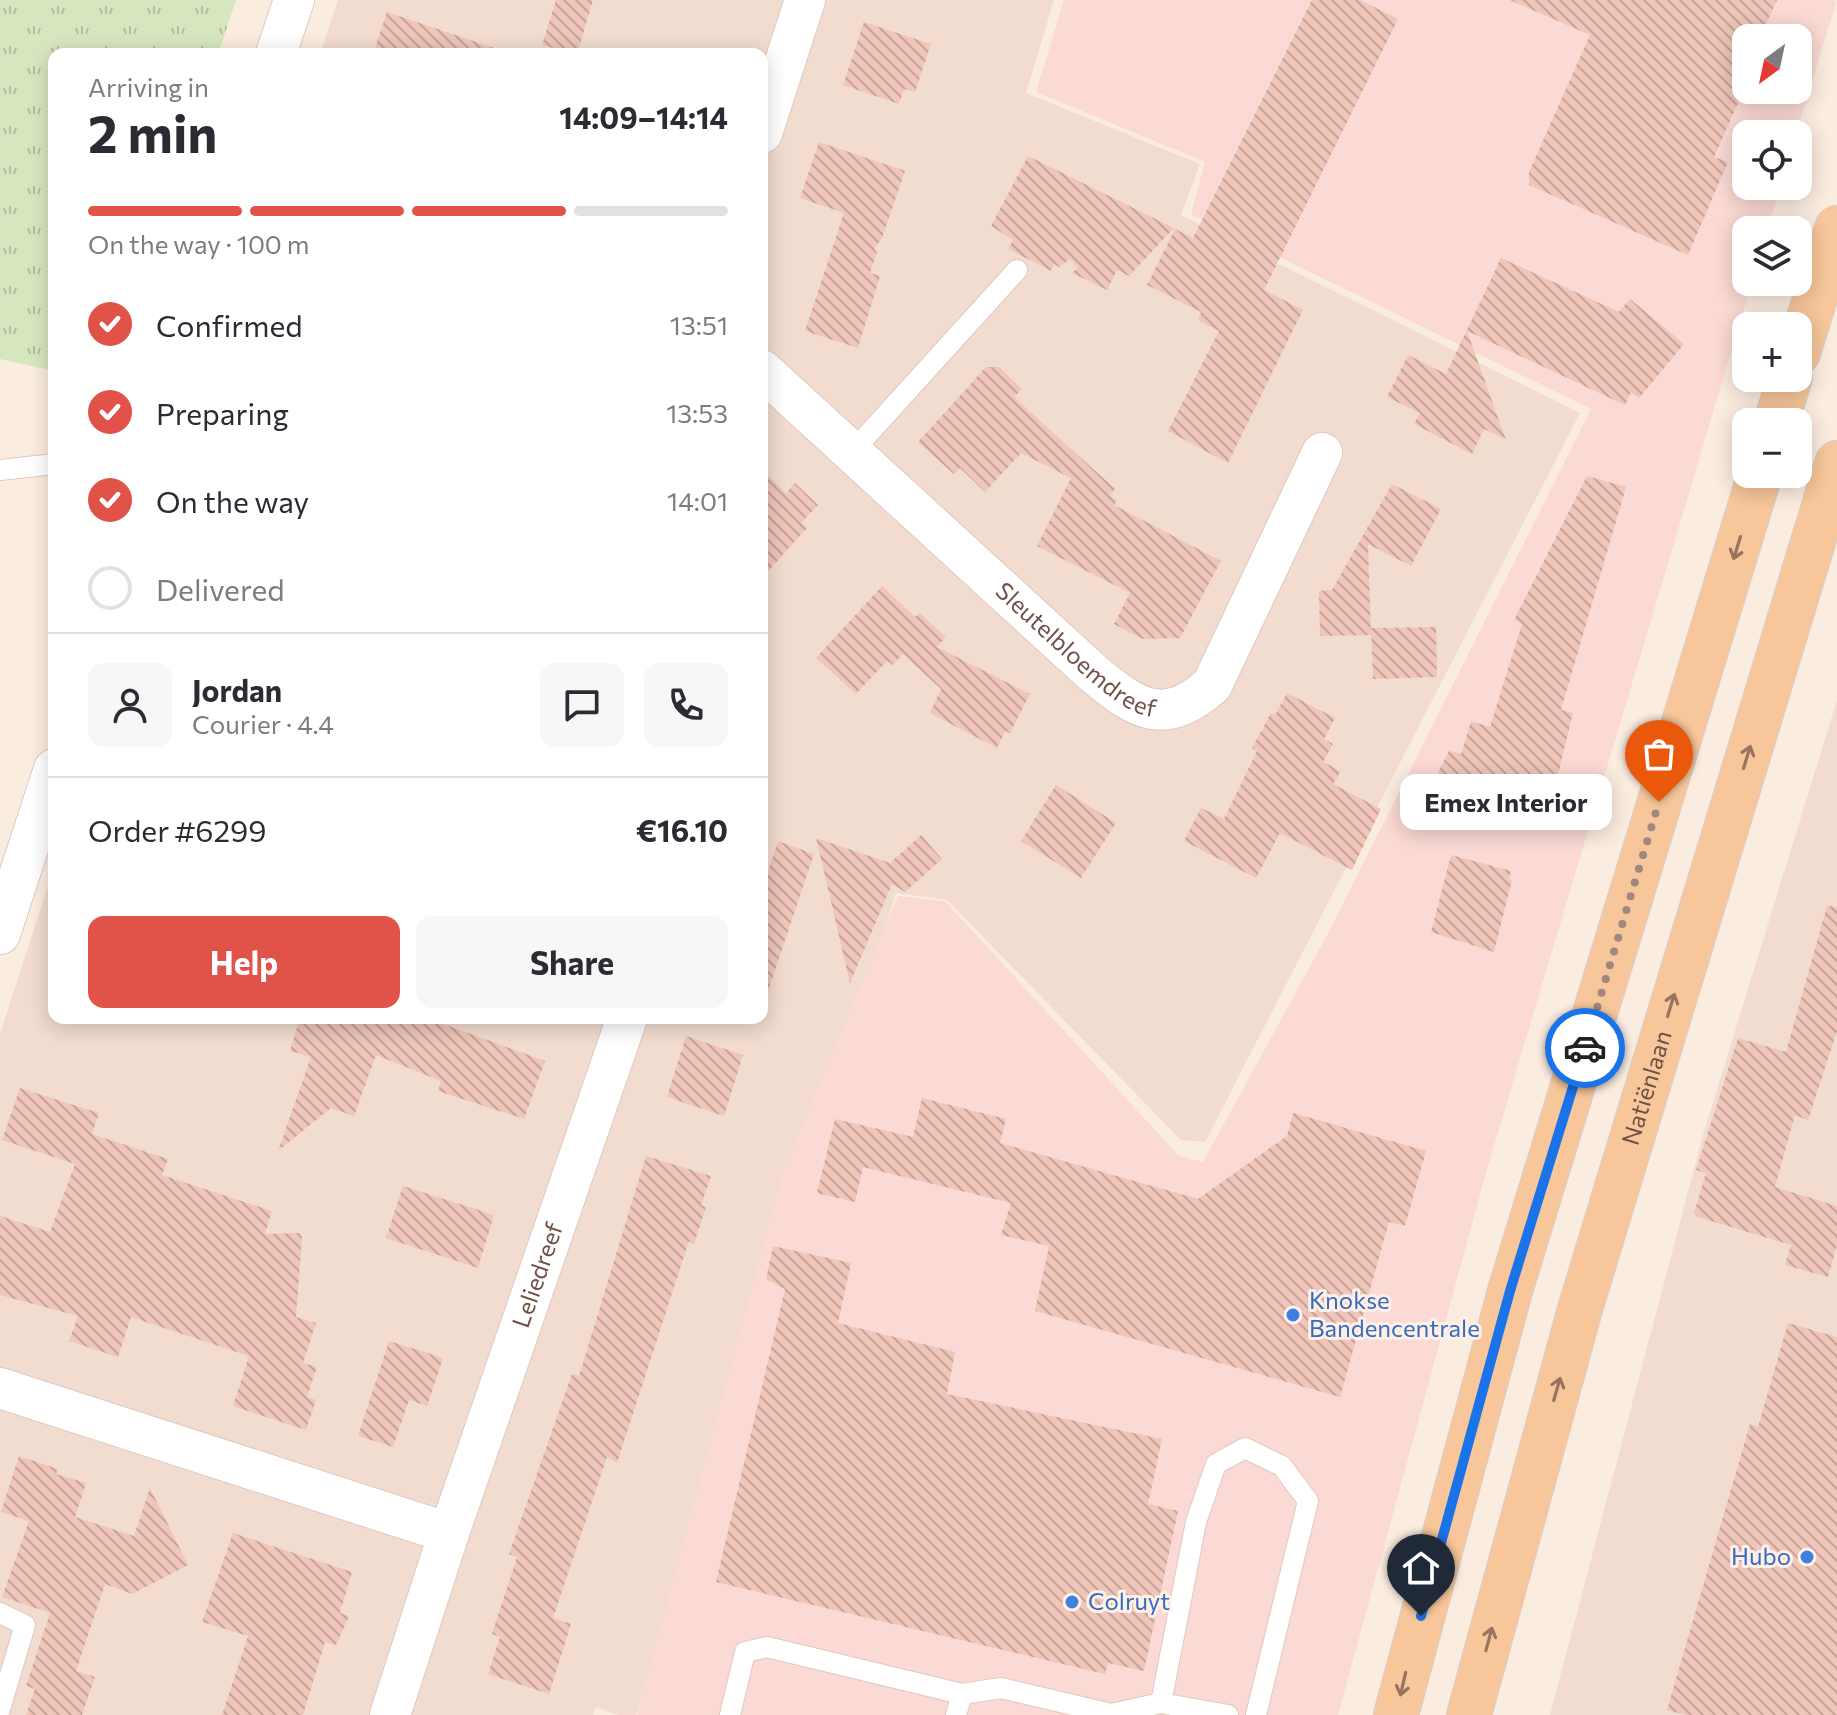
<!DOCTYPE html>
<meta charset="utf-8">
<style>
:root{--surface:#fff;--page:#f7f7f7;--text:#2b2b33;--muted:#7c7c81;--line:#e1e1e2;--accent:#e15249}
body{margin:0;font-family:Commissioner,sans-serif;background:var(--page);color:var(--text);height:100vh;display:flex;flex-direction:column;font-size:30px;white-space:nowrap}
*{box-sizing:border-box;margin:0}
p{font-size:26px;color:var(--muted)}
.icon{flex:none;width:44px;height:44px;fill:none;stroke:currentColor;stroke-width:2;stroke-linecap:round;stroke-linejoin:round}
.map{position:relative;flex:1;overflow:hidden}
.panel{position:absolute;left:48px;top:48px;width:720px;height:976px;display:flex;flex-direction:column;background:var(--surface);border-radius:16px;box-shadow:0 4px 20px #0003}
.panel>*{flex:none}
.needle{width:52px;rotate:213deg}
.buttons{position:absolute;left:1732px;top:24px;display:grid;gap:16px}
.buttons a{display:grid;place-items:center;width:80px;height:80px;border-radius:16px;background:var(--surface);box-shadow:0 4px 20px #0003;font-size:40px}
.pin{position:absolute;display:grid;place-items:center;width:68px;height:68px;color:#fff;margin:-82px -34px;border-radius:50% 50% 50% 0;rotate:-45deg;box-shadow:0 0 8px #0007}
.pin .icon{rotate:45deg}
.courier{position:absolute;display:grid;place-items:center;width:80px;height:80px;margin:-40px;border:6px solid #1a73e8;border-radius:50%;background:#fff;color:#222;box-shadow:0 2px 10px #0007}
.bubble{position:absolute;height:56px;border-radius:16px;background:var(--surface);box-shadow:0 4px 20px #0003;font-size:26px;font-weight:700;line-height:56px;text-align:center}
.overview em{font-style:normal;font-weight:700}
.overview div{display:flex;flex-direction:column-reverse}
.overview{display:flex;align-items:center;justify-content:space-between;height:136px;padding:0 40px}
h1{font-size:52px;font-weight:700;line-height:60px}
.bar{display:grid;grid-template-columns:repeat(4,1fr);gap:12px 8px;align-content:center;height:96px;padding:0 40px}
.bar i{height:10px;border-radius:6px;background:var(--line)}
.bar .active{background:var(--accent)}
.bar p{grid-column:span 4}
.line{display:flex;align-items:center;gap:20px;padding:0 40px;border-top:2px solid var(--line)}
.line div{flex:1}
.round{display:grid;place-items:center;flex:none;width:84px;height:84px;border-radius:16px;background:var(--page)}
ol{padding:0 40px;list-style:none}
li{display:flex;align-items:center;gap:24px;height:88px}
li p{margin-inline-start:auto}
li .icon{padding:8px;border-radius:50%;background:var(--accent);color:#fff;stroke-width:4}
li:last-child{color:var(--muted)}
li i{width:44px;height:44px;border:4px solid var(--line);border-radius:50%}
.cta{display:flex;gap:16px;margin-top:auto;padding:16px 40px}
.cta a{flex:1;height:92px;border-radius:16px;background:var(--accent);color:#fff;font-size:32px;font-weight:700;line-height:92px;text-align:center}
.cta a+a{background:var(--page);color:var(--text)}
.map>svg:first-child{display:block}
.residential{fill:#f2dccf}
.commercial{fill:#fbd9d4;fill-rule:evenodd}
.grass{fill:url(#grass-tufts)}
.building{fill:url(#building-back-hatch)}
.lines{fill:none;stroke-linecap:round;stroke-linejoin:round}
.lane-casing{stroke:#e0c9c0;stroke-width:22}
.street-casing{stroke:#e0c9c0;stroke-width:42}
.primary-casing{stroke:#d7cecc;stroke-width:46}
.lane{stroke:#fff;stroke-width:20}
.street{stroke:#fff;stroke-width:40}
.primary{stroke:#f7c69a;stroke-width:44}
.oneway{stroke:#987361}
.done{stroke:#a1877e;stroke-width:8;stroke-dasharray:0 14.4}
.route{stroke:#1a73e8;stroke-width:10}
.shop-dot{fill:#3f7fe0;stroke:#fef0e6;stroke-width:3}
.labels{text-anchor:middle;stroke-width:6;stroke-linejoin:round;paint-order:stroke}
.street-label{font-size:24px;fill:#705049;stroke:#fef0e6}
.shop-label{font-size:24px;fill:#366cbe;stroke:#fef0e6;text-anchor:start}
</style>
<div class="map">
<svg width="1837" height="1715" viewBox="0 0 1837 1715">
<defs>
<pattern id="grass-tufts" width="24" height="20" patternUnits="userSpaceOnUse" patternTransform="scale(2)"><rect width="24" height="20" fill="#d6e7c0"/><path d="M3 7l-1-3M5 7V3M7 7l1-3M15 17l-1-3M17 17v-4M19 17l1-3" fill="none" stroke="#b2be9e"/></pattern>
<pattern id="building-back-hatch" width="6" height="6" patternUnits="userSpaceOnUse" patternTransform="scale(2)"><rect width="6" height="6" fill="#efc6b9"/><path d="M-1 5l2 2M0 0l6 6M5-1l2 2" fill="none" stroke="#c6a398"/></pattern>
</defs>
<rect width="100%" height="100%" fill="#fbece0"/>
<path class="residential" d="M338 0H1054L1026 93 1200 164 1181 215 1580 413 1205 1142 1181 1140 947 900 896 893 636 1715H618L596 1707 593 1715H0V1034L54 867V1018H762V54H320Z
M1837 700V1715H1550L1703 1135Z"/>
<path class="commercial" d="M1064 0H1837L1796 134H1746V186H1781L1767 230H1746V282H1752L1487 1169 1338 1715H637L783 1172 898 896 945 901 1178 1155 1203 1162 1332 926 1591 409 1191 214 1205 162 1036 92ZM1746 38H1798V90H1746Z"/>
<path class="grass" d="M0 0H236L218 54H54V371L0 359Z"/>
<path class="building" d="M556 0H593L577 54 542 45Z
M1312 0H1360L1398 19 1264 290 1303 310 1228 463 1168 431 1219 331 1198 320 1201 312 1147 285 1175 229 1193 238Z
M1510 0H1777L1760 38H1746V85L1714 157 1728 162 1688 255 1529 185V172L1590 35Z
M387 12 494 48 493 54H373Z
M864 22 931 44 915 92 904 89 899 104 843 85Z
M819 142 905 171 882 238 874 249 877 252 870 273 880 276 858 348 805 331 844 213 800 198Z
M1028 156 1174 228 1129 276 1117 270 1107 290 1072 273 1078 268 1070 259 1059 267 1054 264 1051 271 1008 249 1013 240 991 226Z
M1501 258 1619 312 1630 299 1684 344 1639 398 1631 392 1625 405 1467 331 1506 440 1484 429 1472 454 1414 424 1420 413 1387 397 1408 355 1446 374Z
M986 367H999L1022 389 1014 397 1115 489 1110 496 1117 500 1114 505 1221 561 1180 638 1143 639 1114 624 1130 593 1037 546 1071 478 1021 453 985 492 960 468 954 474 918 442Z
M762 469 786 493 795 483 818 505 801 523 807 528 762 578Z
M1587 476 1626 487 1561 710 1573 713 1556 783 1553 782 1542 816 1433 782 1449 751 1461 754 1471 721 1490 727 1522 624 1514 620Z
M1392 484 1441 509 1411 566 1368 544 1371 635 1320 636 1319 591 1332 590Z
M882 586 915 617 920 613 946 637 937 647 1030 694 1010 733 1005 731 997 748 930 713 941 689 903 654 893 665 887 661 856 694 816 658Z
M1436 627 1437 677 1373 679 1371 628Z
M1287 693 1335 718 1324 739 1333 744 1323 762 1341 771 1333 784 1381 809 1352 870 1280 833 1256 878 1184 841 1201 808 1224 819 1257 751 1252 748 1271 713 1275 715Z
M1056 785 1116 823 1081 878 1021 841Z
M921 835 942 859 905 892 892 884 850 983 816 838 890 863Z
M778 841 814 854 768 991 762 990V889Z
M1451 855 1511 871 1509 879 1512 880 1494 952 1431 932Z
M1827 906 1837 907V1031L1808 1120 1795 1115 1775 1187 1837 1206V1245L1828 1277 1785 1265 1791 1245 1698 1217 1694 1213 1706 1173 1696 1170 1738 1038 1786 1052Z
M300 1018H427L545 1061 524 1119 438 1091 441 1081 376 1055 354 1116 331 1108 278 1151 311 1057 290 1051Z
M686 1036 743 1055 724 1116 667 1097Z
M20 1088 99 1113 92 1134 168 1159 162 1175 272 1211 265 1234 299 1233 302 1237 296 1317 316 1323 303 1363 317 1367 307 1397 316 1400 306 1430 233 1406 249 1356 131 1317 118 1357 69 1341 78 1316 0 1295V1216L50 1232 75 1164 2 1140Z
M922 1098 1006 1119 1000 1143 1198 1199 1287 1136 1293 1113 1426 1151 1405 1226 1389 1222 1340 1397 1035 1311 1049 1246 1001 1235 1011 1203 863 1167 855 1202 817 1193 835 1119 913 1137Z
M646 1156 711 1176 701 1205 706 1207 694 1244 689 1241 617 1463 607 1457 553 1618 571 1624 549 1694 488 1674 500 1637 492 1634 517 1557 509 1554 572 1374 579 1376Z
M403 1186 494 1215 478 1268 386 1238Z
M773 1246 851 1263 838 1323 955 1352 947 1394 1162 1439 1148 1504 1178 1511 1144 1671 1108 1663 1105 1674 716 1582 785 1289 766 1279Z
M1788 1323 1837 1337V1715H1685L1667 1710 1750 1424 1758 1427Z
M389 1341 443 1358 427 1406 409 1400 393 1447 358 1436Z
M19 1456 58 1469 56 1474 86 1483 75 1517 134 1536 150 1488 188 1565 132 1594 105 1584 76 1671 95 1677 82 1715H26L35 1689 26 1686 50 1613 2 1597 29 1521 1 1512Z
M233 1533 352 1572 340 1613 349 1616 336 1645 325 1642 303 1715H222L248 1636 202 1622Z"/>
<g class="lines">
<defs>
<path id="lane" d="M852 452 1017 270
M0 470 54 464
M0 1613 25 1625 0 1709
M1161 1703 1228 1715
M730 1715 745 1652 767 1647 962 1694 1001 1688 1111 1714 1161 1703 1196 1522 1216 1464 1245 1448 1282 1466 1308 1501 1256 1715
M956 1715 962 1694"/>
<g id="street">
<path d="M276 54 294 0"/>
<path d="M762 133 805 0"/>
<path id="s1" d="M762 370 1093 673C1136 709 1164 728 1212 685L1322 453"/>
<path d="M0 934 54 769"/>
<path d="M0 1388 449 1533"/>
<path id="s2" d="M390 1715 449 1533 627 1018"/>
</g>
<g id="primary">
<path d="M1798 353 1837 228"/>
<path d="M1776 422 1790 378"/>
<path d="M1396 1715 1510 1291 1760 474"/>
<path id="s3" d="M1469 1715 1580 1309 1837 463"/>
</g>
</defs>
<use href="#lane" class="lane-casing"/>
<use href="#street" class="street-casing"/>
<use href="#primary" class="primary-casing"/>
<use href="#lane" class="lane"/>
<use href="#street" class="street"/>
<use href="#primary" class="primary"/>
</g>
<defs><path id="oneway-shaft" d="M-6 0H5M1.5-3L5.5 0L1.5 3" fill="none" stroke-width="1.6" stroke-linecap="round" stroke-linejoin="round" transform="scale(2)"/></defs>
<g class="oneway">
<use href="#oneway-shaft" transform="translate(1737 548) rotate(107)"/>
<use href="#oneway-shaft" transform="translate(1747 757) rotate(-73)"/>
<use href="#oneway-shaft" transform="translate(1671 1005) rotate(-73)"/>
<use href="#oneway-shaft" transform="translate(1557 1389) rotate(-74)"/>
<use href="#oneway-shaft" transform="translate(1489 1639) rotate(-75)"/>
<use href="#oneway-shaft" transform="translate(1403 1684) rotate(103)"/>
</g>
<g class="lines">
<path class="done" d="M1585 1048 1659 802"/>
<path class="route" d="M1421 1616 1510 1291 1585 1048"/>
</g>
<g class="shop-dot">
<circle cx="1293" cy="1315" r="8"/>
<circle cx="1807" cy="1557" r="8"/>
<circle cx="1072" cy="1602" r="8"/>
</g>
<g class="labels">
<g class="street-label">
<text dy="8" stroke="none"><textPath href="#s1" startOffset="422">Sleutelbloemdreef</textPath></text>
<text dy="8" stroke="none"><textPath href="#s3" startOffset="652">Natiënlaan</textPath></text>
<text dy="8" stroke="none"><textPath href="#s2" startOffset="464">Leliedreef</textPath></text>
</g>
<g class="shop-label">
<text x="1309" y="1309">Knokse<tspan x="1309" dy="28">Bandencentrale</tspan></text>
<text x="1791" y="1565" text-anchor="end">Hubo</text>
<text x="1088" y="1610">Colruyt</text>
</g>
</g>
</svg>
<div class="buttons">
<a><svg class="needle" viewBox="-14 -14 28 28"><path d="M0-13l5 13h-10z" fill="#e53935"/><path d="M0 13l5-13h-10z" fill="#7c7c81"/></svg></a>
<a><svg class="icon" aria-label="locate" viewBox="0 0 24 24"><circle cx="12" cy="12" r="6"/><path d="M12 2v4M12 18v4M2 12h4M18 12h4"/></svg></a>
<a><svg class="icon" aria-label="layers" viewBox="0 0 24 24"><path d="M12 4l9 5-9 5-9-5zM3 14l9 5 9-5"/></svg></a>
<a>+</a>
<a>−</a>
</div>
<div class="pin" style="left:1659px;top:802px;background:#ea580c"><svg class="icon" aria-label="bag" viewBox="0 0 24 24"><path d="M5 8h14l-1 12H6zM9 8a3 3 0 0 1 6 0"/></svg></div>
<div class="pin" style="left:1421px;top:1616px;background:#1f2937"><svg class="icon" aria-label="home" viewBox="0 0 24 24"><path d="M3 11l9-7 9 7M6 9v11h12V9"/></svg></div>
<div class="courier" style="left:1585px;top:1048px"><svg class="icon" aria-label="car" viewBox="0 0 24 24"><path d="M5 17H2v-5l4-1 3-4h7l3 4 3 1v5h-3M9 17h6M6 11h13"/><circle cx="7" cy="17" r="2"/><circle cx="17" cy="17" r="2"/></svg></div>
<div class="bubble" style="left:1400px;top:774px;width:212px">Emex Interior</div>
<section class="panel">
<div class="overview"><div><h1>2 min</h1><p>Arriving in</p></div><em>14:09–14:14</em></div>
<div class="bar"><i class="active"></i><i class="active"></i><i class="active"></i><i></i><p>On the way · 100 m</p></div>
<ol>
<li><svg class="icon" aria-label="check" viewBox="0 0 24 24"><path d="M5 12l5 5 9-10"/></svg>Confirmed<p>13:51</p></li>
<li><svg class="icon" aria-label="check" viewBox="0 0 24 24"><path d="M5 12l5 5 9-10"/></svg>Preparing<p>13:53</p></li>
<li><svg class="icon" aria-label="check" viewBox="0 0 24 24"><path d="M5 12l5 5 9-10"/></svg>On the way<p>14:01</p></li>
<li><i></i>Delivered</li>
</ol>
<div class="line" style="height:144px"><a class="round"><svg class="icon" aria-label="person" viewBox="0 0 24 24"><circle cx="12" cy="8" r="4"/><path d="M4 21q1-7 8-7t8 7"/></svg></a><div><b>Jordan</b><p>Courier · 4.4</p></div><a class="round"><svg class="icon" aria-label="chat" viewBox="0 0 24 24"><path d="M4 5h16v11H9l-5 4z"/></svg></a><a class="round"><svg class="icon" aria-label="phone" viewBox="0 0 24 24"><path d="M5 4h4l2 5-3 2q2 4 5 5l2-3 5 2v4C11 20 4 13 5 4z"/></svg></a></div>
<div class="line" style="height:104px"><div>Order #6299</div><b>€16.10</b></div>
<div class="cta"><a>Help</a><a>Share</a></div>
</section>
</div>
